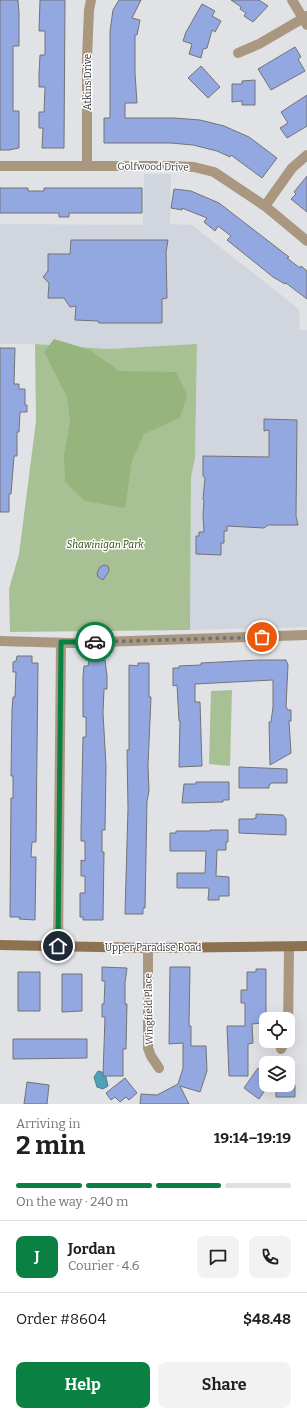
<!DOCTYPE html>
<meta charset="utf-8">
<style>
:root{--surface:#fff;--page:#f2f2f2;--text:#202124;--muted:#757577;--line:#e0e0e0;--accent:#0b8043}
body{margin:0;font-family:Bitter,serif;background:var(--page);color:var(--text);height:100vh;display:flex;flex-direction:column;font-size:15px;white-space:nowrap}
*{box-sizing:border-box;margin:0}
p{font-size:13px;color:var(--muted)}
.icon{flex:none;width:22px;height:22px;fill:none;stroke:currentColor;stroke-width:2;stroke-linecap:round;stroke-linejoin:round}
.map{position:relative;height:1104px;overflow:hidden}
.details{display:flex;flex-direction:column;background:var(--surface);flex:1}
.details>*{flex:none}
.buttons{position:absolute;left:259px;top:1012px;display:grid;gap:8px}
.buttons a{display:grid;place-items:center;width:36px;height:36px;border-radius:8px;background:var(--surface);box-shadow:0 4px 16px #0002;font-size:20px}
.pin{position:absolute;display:grid;place-items:center;width:34px;height:34px;color:#fff;margin:-17px;border:2px solid #fff;border-radius:50%;box-shadow:0 1px 4px #0007}
.courier{position:absolute;display:grid;place-items:center;width:40px;height:40px;margin:-20px;border:3px solid #0b8043;border-radius:50%;background:#fff;color:#222;box-shadow:0 1px 5px #0007}
.overview em{font-style:normal;font-weight:700}
.overview div{display:flex;flex-direction:column-reverse}
.overview{display:flex;align-items:center;justify-content:space-between;height:68px;padding:0 16px}
h1{font-size:26px;font-weight:700;line-height:30px}
.bar{display:grid;grid-template-columns:repeat(4,1fr);gap:6px 4px;align-content:center;height:48px;padding:0 16px}
.bar i{height:5px;border-radius:3px;background:var(--line)}
.bar .on{background:var(--accent)}
.bar p{grid-column:span 4}
.line{display:flex;align-items:center;gap:10px;padding:0 16px;border-top:1px solid var(--line)}
.line div{flex:1}
.round{display:grid;place-items:center;flex:none;width:42px;height:42px;border-radius:8px;background:var(--page)}
.button{display:flex;gap:8px;margin-top:auto;padding:8px 16px}
.button a{flex:1;height:46px;border-radius:8px;background:var(--accent);color:#fff;font-size:16px;font-weight:700;line-height:46px;text-align:center}
.button a+a{background:var(--page);color:var(--text)}
.map>svg:first-child{display:block}
.built{fill:#d1d5de}
.green{fill:#a8c194}
.forest{fill:#96b57c}
.water{fill:#4fa1b9;stroke:#478192}
.building{fill:#93a8e1;stroke:#727375}
.lines{fill:none;stroke-linecap:round;stroke-linejoin:round}
.minor{stroke:#aa9780;stroke-width:10}
.secondary{stroke:#8d7250;stroke-width:10}
.done{stroke:#717273;stroke-width:4;stroke-dasharray:0 7.2}
.route{stroke:#0b8043;stroke-width:5}
.labels{text-anchor:middle;stroke-width:3;stroke-linejoin:round;paint-order:stroke}
.street-label{font-size:10px;fill:#353536;stroke:#fff}
.park-label{font-size:10px;font-style:italic;fill:#284404;stroke:#fff}
</style>
<div class="map">
<svg width="307" height="1104" viewBox="0 0 307 1104">
<rect width="100%" height="100%" fill="#e1e2e5"/>
<path class="built" d="M144 174H171L170 224 192 225 299 309 300 330H307V627L190 630 191 477 195 458 197 345 108 349 35 344H0V224L143 225Z"/>
<path class="green" d="M35 344 108 349 197 344 195 458 191 477 190 630 10 632 9 589 19 554 36 421Z
M232 690 230 766 209 764 211 691Z"/>
<path class="forest" d="M54 339 90 350 119 371 176 372 187 395 180 418 144 434 132 461 125 508 85 501 65 482 64 455 70 421 67 397 44 352Z"/>
<path class="water" d="M98 1071 105 1073 108 1086 103 1089 97 1087 94 1077Z"/>
<path class="building" d="M0 0H18L19 13V46H13V111H19V148L9 150H0Z
M40 0H65L64 148H42L43 128H39V112H44L45 87H39V74L40 55H45V31H39Z
M119 0H141L132 18 140 20 137 35H135V73L137 103H125V118H174L200 120 224 126 249 137 277 158 262 178 231 155 230 157 217 151 193 145 171 143H104V118H110V31L113 10Z
M231 0H259L268 6 253 22 244 16 246 13 240 9 241 7Z
M202 4 215 11 212 16 221 21 215 32 212 30 207 48 203 49 201 58 189 54 192 44 183 41 186 32Z
M295 47 301 57 298 59 305 71 271 90 258 69Z
M201 66 220 87 208 98 188 78Z
M255 80V105H242V101L232 102V84H242V81Z
M307 95V126L287 138 280 128 288 123 281 112Z
M307 176V212L291 199 296 194 294 192Z
M0 188H28V191H44V188H142V213H69V217H59V213H0Z
M174 189 191 191 219 203 289 257 287 258 300 268 301 266 307 271V299L286 283 285 284 273 277 227 240 231 236 218 226 215 231 204 222 207 218 182 208V210L171 208Z
M71 240H168L166 252 167 298 162 299V323H99L98 321 75 320 76 306 70 307 64 298H48L49 283 43 277 48 271V254H70Z
M0 348H15L14 384H19V389H25V405H27V412H20L19 432H17V456H14L11 494H9V512H0Z
M264 419 297 420 296 516 298 525H268L264 528 227 526V531H224V543H221V555L196 554V536H199V532H204L203 515 204 501 203 499 205 478 203 476V456L269 457V430L264 431Z
M104 565 108 566 109 571 103 580 98 577 97 573 100 567Z
M17 656H32V663H38L36 842H32L31 857H36L35 920 19 919 20 917H10L11 798H13V776H11L12 709 13 697H15L16 672H13V662L16 661Z
M89 660H105L107 676V689H104L103 713 106 766 105 830H102V852H104L103 920H83V917H80V893H85V876H81V860L85 861V841H81V830L83 737H86V717H83V675L84 666H88Z
M259 660H286L288 665 286 707 288 710H291V721H289L291 753 270 765 269 722H271L273 707V680L195 684V702H200L202 766 179 767 180 721H179L177 685 173 686V668H179V666L201 665V663Z
M138 663H149V697H151L148 766 149 791 147 801 145 908H143V914H125L128 808 127 750H129V665L138 666Z
M239 767 287 769V783H272L269 785V788H239Z
M196 782H229V800H223V802L182 803 184 784H196Z
M256 814 283 815 286 819V835L239 833V819H253L256 818Z
M210 830H228V842H226V850H217L216 876 229 877V896H219V900H208L209 888H177V873H205L206 851H170V833H176V831H210Z
M102 967 127 968 125 983V1004H127L126 1049H123V1076H103L105 1017H102V1004H104L105 981H102Z
M170 967H190L189 1026H191V1046H206L207 1071 200 1092 180 1086 189 1104H140L141 1094 157 1095 178 1084 183 1068V1043L169 1044Z
M256 969H266V1015H263V1023L252 1024 253 1043 248 1044V1076H229L227 1026H245V1003H241V990H247V972H256Z
M18 972H40V1011H18Z
M62 974H82V1011L62 1012Z
M13 1039H87V1058L13 1059Z
M258 1068 266 1074V1089L259 1099 244 1088Z
M125 1078 137 1093 129 1100 126 1097 120 1102 115 1097 111 1100 106 1093Z
M27 1082 49 1085 47 1104H24Z
M276 1085H295V1097H276Z"/>
<g class="lines">
<path class="minor" d="M292 0 307 25
M238 53 259 44 307 16
M87 165V58L89 10 91 0
M0 166H172L194 167 214 172 265 206 307 241
M265 206 292 168 307 155
M0 641 71 643 307 635
M58 946 61 643
M148 948V1048L151 1056 159 1068
M288 1031 289 947
M281 1049 285 1041"/>
<path class="secondary" d="M0 945 148 948 307 946"/>
</g>
<g class="lines">
<path class="done" d="M95 642 262 637"/>
<path class="route" d="M58 946 61 642H95"/>
</g>
<g class="labels">
<g class="street-label">
<text transform="translate(87 82) rotate(-90)" y="4">Atkins Drive</text>
<text transform="translate(153 166) rotate(1)" y="4">Golfwood Drive</text>
<text x="153" y="951">Upper Paradise Road</text>
<text transform="translate(148 1009) rotate(-91)" y="4">Wingfield Place</text>
</g>
<g class="park-label">
<text x="105" y="548">Shawinigan Park</text>
</g>
</g>
</svg>
<div class="buttons">
<a><svg class="icon" aria-label="locate" viewBox="0 0 24 24"><circle cx="12" cy="12" r="6"/><path d="M12 2v4M12 18v4M2 12h4M18 12h4"/></svg></a>
<a><svg class="icon" aria-label="layers" viewBox="0 0 24 24"><path d="M12 4l9 5-9 5-9-5zM3 14l9 5 9-5"/></svg></a>
</div>
<div class="pin" style="left:262px;top:637px;background:#ea580c"><svg class="icon" aria-label="bag" viewBox="0 0 24 24"><path d="M5 8h14l-1 12H6zM9 8a3 3 0 0 1 6 0"/></svg></div>
<div class="pin" style="left:58px;top:946px;background:#1f2937"><svg class="icon" aria-label="home" viewBox="0 0 24 24"><path d="M3 11l9-7 9 7M6 9v11h12V9"/></svg></div>
<div class="courier" style="left:95px;top:642px"><svg class="icon" aria-label="car" viewBox="0 0 24 24"><path d="M5 17H2v-5l4-1 3-4h7l3 4 3 1v5h-3M9 17h6M6 11h13"/><circle cx="7" cy="17" r="2"/><circle cx="17" cy="17" r="2"/></svg></div>
</div>
<section class="details">
<div class="overview"><div><h1>2 min</h1><p>Arriving in</p></div><em>19:14–19:19</em></div>
<div class="bar"><i class="on"></i><i class="on"></i><i class="on"></i><i></i><p>On the way · 240 m</p></div>
<div class="line" style="height:72px"><b class="round" style="background:var(--accent);color:#fff">J</b><div><b>Jordan</b><p>Courier · 4.6</p></div><a class="round"><svg class="icon" aria-label="chat" viewBox="0 0 24 24"><path d="M4 5h16v11H9l-5 4z"/></svg></a><a class="round"><svg class="icon" aria-label="phone" viewBox="0 0 24 24"><path d="M5 4h4l2 5-3 2q2 4 5 5l2-3 5 2v4C11 20 4 13 5 4z"/></svg></a></div>
<div class="line" style="height:52px"><div>Order #8604</div><b>$48.48</b></div>
<div class="button"><a>Help</a><a>Share</a></div>
</section>
